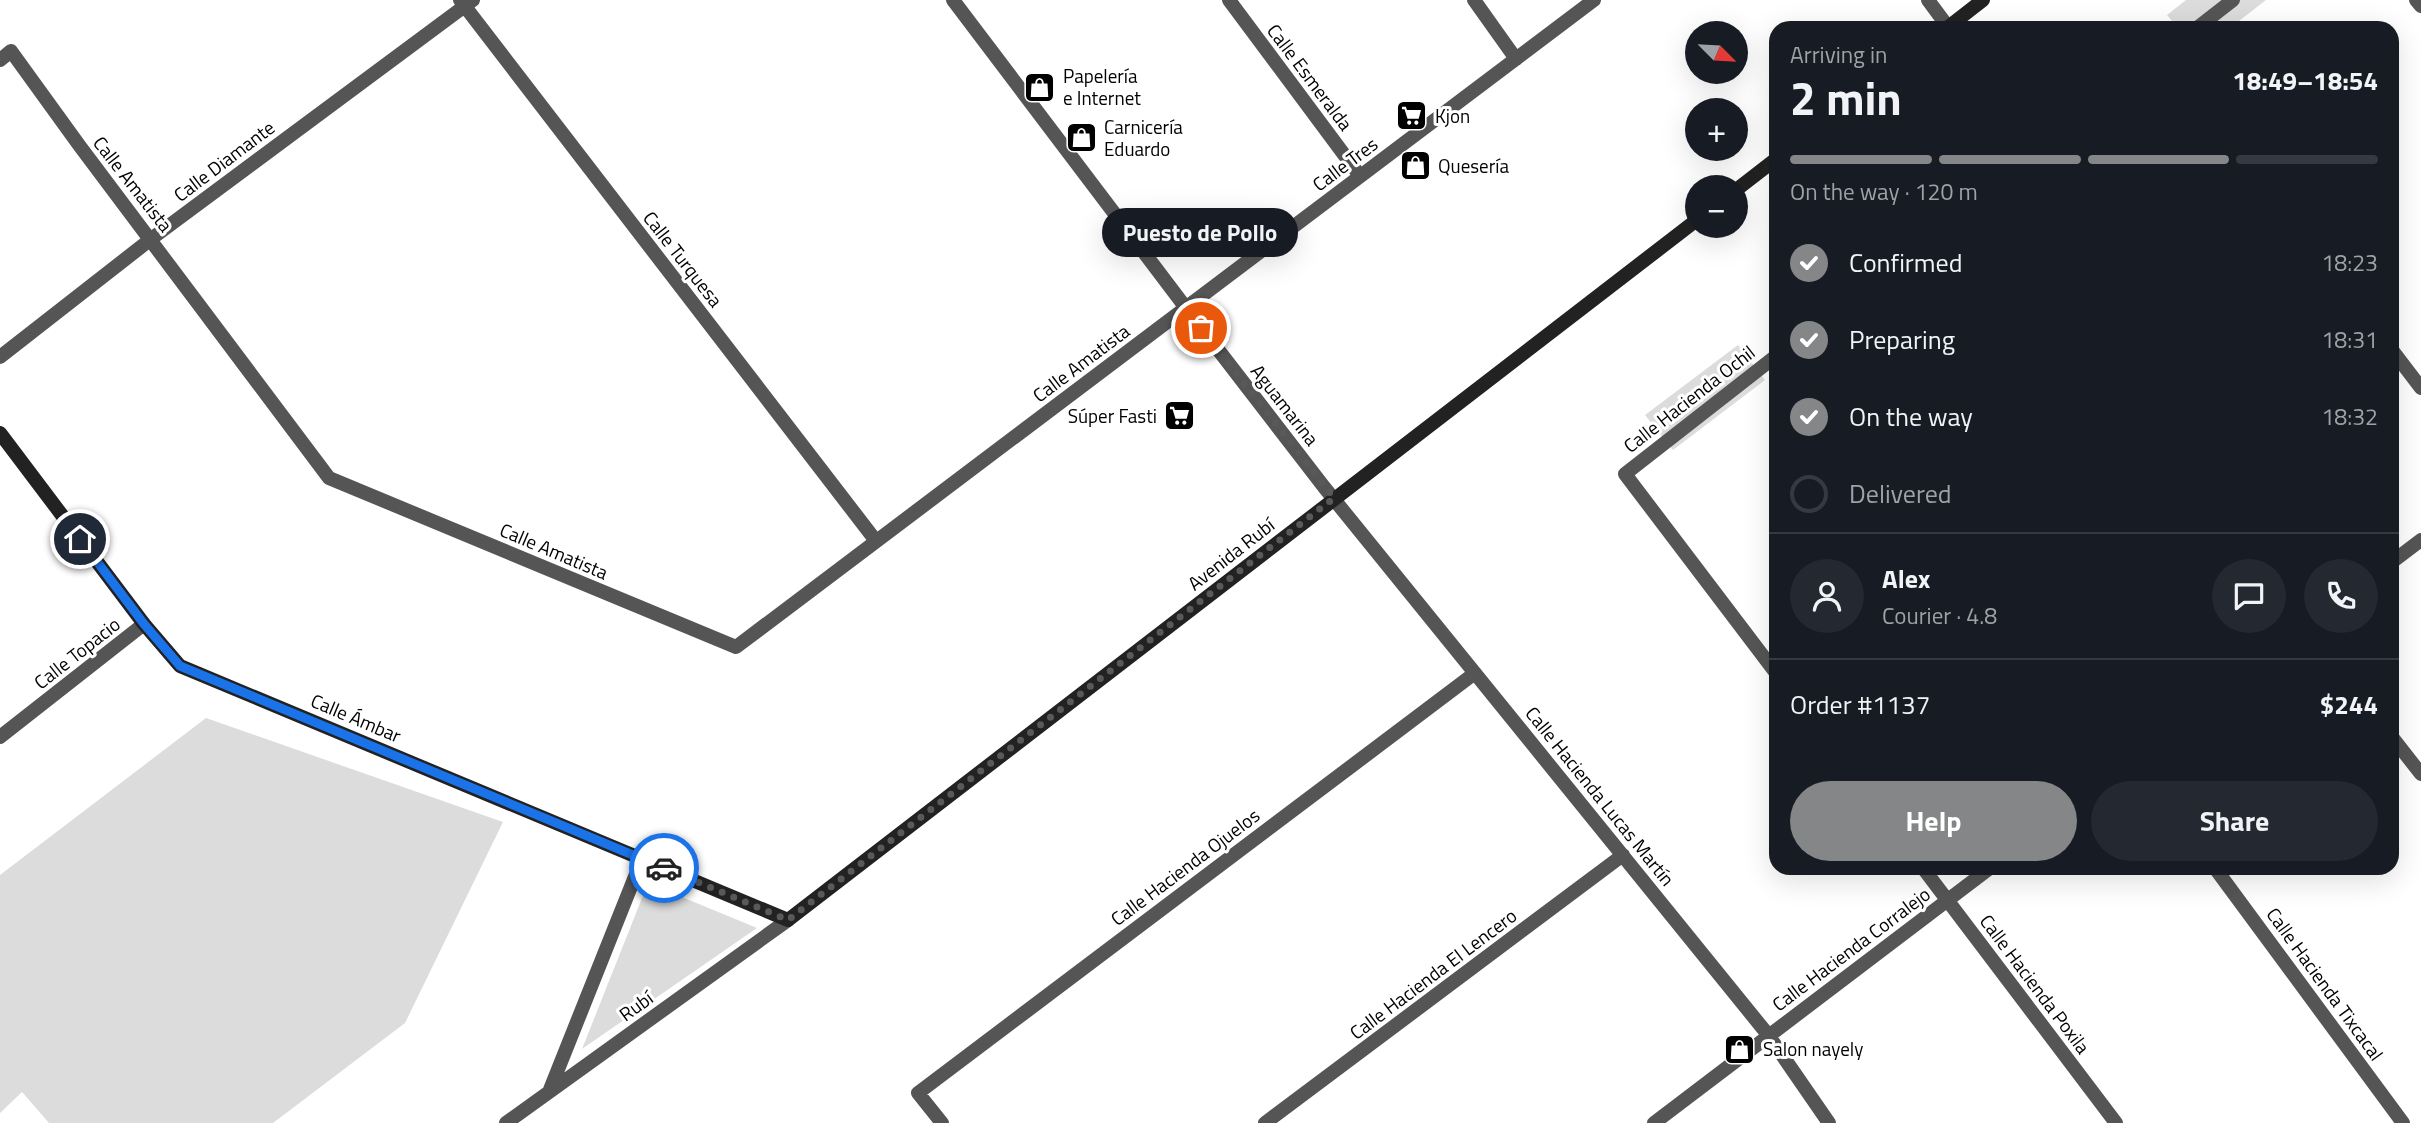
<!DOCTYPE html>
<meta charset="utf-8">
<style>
:root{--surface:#171b24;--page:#242831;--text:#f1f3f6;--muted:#9ea1a6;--line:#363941;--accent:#858687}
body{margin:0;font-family:"Titillium Web",sans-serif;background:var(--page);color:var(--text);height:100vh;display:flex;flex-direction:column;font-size:26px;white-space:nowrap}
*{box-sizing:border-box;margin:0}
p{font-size:23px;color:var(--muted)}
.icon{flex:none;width:38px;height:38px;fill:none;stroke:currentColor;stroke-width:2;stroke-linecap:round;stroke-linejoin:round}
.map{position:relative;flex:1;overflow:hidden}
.sheet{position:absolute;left:1769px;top:21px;width:630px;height:854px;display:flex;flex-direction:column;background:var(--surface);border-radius:21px;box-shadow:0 7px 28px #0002}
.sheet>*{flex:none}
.needle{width:46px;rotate:114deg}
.tools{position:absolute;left:1685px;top:21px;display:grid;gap:14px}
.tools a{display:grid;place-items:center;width:63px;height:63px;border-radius:50%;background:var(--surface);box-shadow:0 7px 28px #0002;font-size:35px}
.pin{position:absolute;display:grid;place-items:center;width:60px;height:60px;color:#fff;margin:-30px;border:4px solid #fff;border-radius:50%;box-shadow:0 2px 7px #0007}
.courier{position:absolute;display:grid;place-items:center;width:70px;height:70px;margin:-35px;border:5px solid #1a73e8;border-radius:50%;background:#fff;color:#222;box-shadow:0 2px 9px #0007}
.bubble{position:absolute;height:49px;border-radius:24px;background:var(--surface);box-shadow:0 7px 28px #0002;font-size:23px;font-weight:700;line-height:49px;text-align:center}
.head em{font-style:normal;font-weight:700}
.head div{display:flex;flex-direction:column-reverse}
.head{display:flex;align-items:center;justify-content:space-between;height:119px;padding:0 21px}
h1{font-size:46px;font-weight:700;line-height:52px}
.bar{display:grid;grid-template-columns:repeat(4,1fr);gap:10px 7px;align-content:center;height:84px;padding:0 21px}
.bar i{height:9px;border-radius:5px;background:var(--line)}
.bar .selected{background:var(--accent)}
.bar p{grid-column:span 4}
.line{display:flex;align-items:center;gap:18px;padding:0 21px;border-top:2px solid var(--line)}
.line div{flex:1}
.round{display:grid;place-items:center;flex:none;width:74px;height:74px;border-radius:37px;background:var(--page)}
ol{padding:0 21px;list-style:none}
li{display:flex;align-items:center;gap:21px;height:77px}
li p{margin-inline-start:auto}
li .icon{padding:7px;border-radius:50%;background:var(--accent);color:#fff;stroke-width:4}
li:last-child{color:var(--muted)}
li i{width:38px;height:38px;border:4px solid var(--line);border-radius:50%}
.primary-button{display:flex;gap:14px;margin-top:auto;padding:14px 21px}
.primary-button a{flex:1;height:80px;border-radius:42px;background:var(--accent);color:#fff;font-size:28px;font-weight:700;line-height:80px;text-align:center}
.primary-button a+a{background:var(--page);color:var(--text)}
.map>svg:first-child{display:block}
.green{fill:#dcdcdc}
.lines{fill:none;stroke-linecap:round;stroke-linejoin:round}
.street{stroke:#555;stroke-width:14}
.secondary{stroke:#222;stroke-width:14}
.done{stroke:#595959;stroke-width:7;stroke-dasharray:0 12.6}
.route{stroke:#1a73e8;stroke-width:9}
.labels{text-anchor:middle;stroke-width:6;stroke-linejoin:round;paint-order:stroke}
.poi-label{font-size:19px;fill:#000;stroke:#fff;text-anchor:start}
.street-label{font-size:19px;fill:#000;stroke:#fff}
</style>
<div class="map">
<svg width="2421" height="1123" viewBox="0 0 2421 1123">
<rect width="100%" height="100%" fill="#fff"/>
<path class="green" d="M2186 0H2266L2230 28H2178L2167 15Z
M1738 345 1765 380 1673 450 1645 415Z
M206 718 503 822 405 1023 273 1123H49L22 1092 0 1113V875Z
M648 883 757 928 582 1049Z"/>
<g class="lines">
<path class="street" d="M460 0 876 541
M953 0 1186 308 1324 487 1769 1036 1829 1123
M1229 0 1360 176
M1474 0 1516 59
M1928 0 1948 27
M2416 0 2421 6
M2197 28 2233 0
M0 60 11 51 79 145 329 478 736 647 1594 0
M2392 350 2421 388
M1776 356 1625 474 1776 673
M0 357 151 239 473 0
M2392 562 2421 540
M0 737 144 624
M2392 737 2421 774
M1923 868 2116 1123
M2215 868 2403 1123
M549 1092 642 859
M506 1123 788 920
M942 1123 918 1093 1475 673
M1265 1123 1623 855
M1654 1123 1990 868"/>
<path class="secondary" d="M1947 28 1983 0
M1736 190 1776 159
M0 433 144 624 180 666 788 920 1698 219"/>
</g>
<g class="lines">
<path class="done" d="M664 868 788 920 1334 498 1201 328"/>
<path class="route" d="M80 539 144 624 180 666 664 868"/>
</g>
<defs>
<symbol id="shop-square" viewBox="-11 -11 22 22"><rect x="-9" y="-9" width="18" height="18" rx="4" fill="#000" stroke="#fff"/><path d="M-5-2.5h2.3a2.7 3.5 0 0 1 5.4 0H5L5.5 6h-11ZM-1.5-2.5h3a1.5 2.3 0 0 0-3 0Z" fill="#fff"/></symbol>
<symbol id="supermarket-square" viewBox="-11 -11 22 22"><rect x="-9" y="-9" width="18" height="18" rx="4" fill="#000" stroke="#fff"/><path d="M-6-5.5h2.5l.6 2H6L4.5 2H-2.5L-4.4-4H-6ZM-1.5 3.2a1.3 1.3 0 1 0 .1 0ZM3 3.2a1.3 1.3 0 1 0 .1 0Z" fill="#fff"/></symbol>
</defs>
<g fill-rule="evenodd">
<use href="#shop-square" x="1022" y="70" width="35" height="35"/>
<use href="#supermarket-square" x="1394" y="98" width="35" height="35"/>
<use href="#shop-square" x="1064" y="120" width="35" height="35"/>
<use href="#shop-square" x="1398" y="148" width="35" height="35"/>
<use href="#supermarket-square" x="1162" y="398" width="35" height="35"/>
<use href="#shop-square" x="1722" y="1032" width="35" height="35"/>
</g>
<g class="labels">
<g class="poi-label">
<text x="1063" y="83">Papelería<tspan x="1063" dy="22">e Internet</tspan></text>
<text x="1435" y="123">Kjon</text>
<text x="1104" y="134">Carnicería<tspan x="1104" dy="22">Eduardo</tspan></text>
<text x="1438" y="173">Quesería</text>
<text x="1157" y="423" text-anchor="end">Súper Fasti</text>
<text x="1763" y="1056">Salon nayely</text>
</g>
<g class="street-label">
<text transform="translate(1310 77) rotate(53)" y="7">Calle Esmeralda</text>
<text transform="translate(224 161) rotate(-37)" y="7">Calle Diamante</text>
<text transform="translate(1345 164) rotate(-37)" y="7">Calle Tres</text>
<text transform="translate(133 184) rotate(52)" y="7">Calle Amatista</text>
<text transform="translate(683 259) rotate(52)" y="7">Calle Turquesa</text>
<text transform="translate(1081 363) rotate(-37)" y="7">Calle Amatista</text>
<text transform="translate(1689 399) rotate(-38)" y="7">Calle Hacienda Ochil</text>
<text transform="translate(1285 405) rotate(52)" y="7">Aguamarina</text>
<text transform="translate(554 551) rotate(23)" y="7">Calle Amatista</text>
<text transform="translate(1231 554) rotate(-38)" y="7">Avenida Rubí</text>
<text transform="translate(77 653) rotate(-38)" y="7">Calle Topacio</text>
<text transform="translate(356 718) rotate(23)" y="7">Calle Ámbar</text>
<text transform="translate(1600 796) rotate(51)" y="7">Calle Hacienda Lucas Martín</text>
<text transform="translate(1185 867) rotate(-37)" y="7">Calle Hacienda Ojuelos</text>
<text transform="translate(1851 949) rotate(-37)" y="7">Calle Hacienda Corralejo</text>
<text transform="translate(1433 974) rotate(-37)" y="7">Calle Hacienda El Lencero</text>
<text transform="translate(2035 984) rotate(53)" y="7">Calle Hacienda Poxila</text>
<text transform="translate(2325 984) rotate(54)" y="7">Calle Hacienda Tixcacal</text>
<text transform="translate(636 1006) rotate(-36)" y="7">Rubí</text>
</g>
</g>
</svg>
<div class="tools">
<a><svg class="needle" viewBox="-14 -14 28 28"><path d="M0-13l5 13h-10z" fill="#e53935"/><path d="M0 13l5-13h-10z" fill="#9ea1a6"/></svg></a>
<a>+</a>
<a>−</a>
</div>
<div class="pin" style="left:1201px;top:328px;background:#ea580c"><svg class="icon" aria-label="bag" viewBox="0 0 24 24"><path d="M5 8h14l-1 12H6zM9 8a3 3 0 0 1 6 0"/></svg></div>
<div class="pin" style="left:80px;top:539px;background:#1f2937"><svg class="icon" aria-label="home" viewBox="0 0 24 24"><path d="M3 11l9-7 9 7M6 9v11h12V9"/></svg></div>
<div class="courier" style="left:664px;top:868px"><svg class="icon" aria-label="car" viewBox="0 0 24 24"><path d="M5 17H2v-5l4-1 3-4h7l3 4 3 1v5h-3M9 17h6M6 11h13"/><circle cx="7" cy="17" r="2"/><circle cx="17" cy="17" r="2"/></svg></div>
<div class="bubble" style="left:1102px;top:208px;width:196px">Puesto de Pollo</div>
<section class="sheet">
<div class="head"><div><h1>2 min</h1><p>Arriving in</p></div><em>18:49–18:54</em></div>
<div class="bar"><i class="selected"></i><i class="selected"></i><i class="selected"></i><i></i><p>On the way · 120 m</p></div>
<ol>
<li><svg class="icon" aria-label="check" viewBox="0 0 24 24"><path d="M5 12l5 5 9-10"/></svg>Confirmed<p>18:23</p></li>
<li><svg class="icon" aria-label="check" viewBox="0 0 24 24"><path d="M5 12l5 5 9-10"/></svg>Preparing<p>18:31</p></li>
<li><svg class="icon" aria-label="check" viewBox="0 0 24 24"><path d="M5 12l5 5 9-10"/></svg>On the way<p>18:32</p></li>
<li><i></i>Delivered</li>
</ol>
<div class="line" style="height:126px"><a class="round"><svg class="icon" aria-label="person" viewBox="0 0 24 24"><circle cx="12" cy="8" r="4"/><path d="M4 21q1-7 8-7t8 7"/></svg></a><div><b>Alex</b><p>Courier · 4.8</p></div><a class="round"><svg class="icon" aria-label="chat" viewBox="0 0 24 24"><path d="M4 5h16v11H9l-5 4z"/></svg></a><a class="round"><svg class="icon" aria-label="phone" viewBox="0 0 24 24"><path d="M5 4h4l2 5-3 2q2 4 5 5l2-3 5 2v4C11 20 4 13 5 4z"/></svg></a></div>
<div class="line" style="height:91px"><div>Order #1137</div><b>$244</b></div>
<div class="primary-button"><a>Help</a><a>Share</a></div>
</section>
</div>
